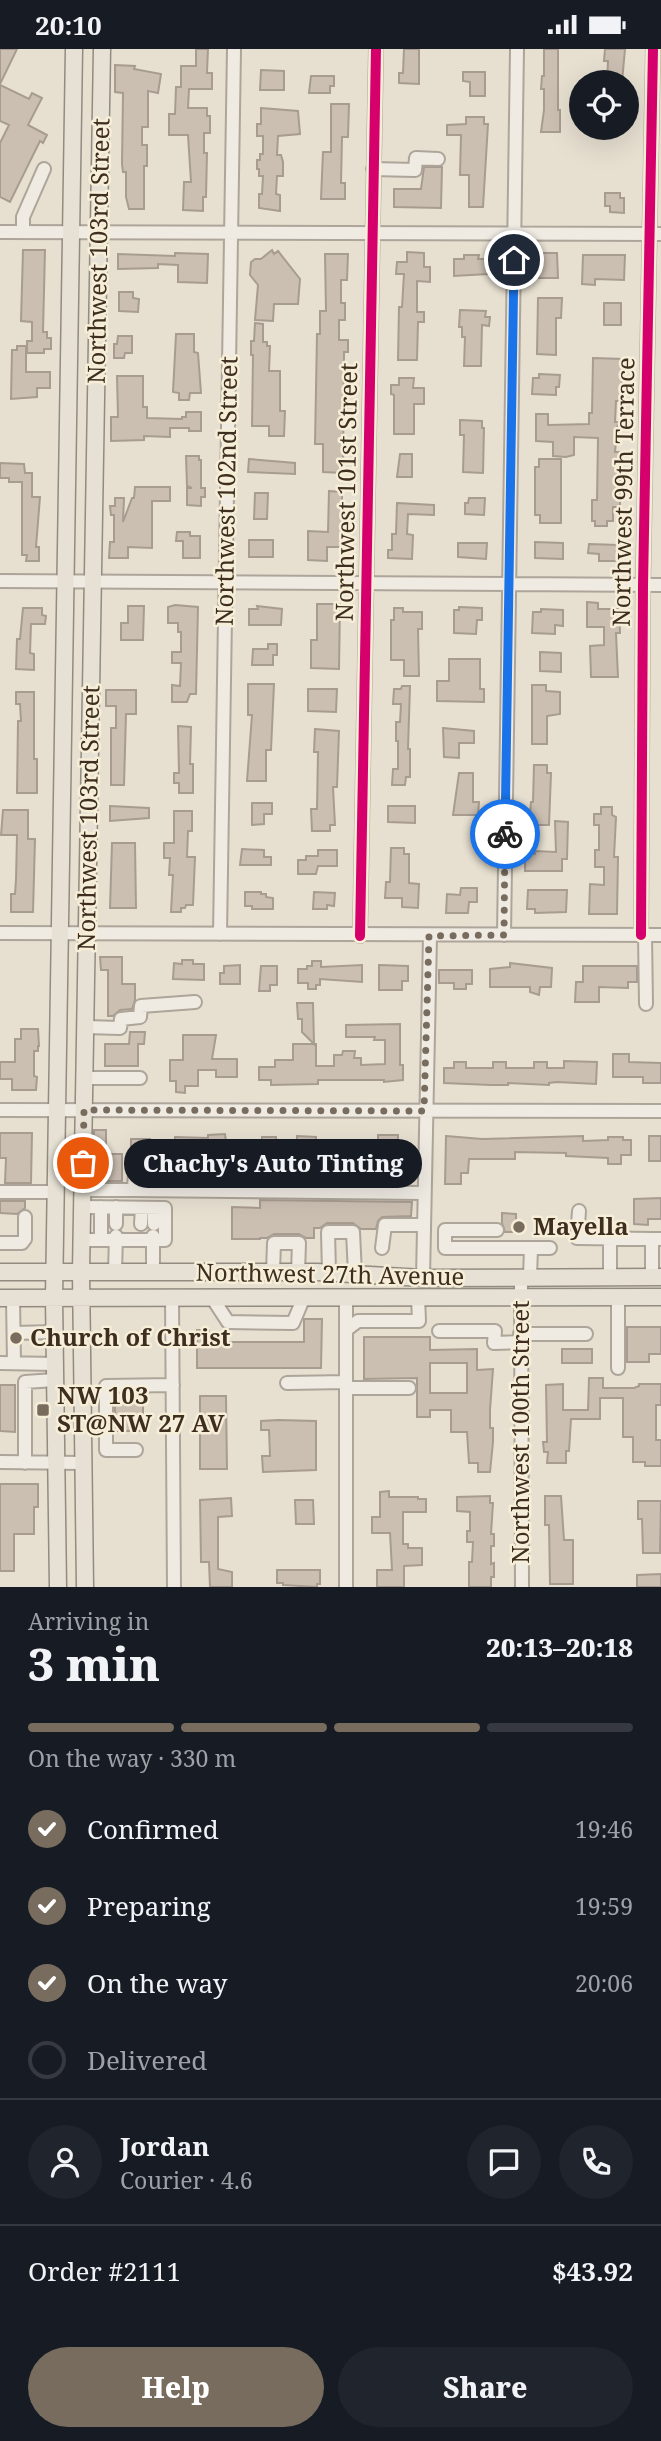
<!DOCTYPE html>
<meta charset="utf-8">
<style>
:root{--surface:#171b24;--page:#20242c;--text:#f1f3f6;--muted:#9ea1a6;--line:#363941;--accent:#786c5e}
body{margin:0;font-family:"Noto Serif",serif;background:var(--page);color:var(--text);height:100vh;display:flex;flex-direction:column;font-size:26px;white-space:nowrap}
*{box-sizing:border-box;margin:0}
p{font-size:23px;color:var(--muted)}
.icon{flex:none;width:38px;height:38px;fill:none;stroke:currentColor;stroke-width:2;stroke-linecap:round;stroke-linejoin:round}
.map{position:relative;height:1538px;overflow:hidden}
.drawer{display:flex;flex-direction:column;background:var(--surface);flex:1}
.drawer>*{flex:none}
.buttons{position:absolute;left:569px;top:21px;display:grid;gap:14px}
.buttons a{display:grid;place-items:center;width:70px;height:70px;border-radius:50%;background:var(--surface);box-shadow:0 7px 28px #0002;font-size:35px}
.pin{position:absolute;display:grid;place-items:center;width:60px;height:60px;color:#fff;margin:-30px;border:4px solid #fff;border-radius:50%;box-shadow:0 2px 7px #0007}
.courier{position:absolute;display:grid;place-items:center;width:70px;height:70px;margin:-35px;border:5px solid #1a73e8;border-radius:50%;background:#fff;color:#222;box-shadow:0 2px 9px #0007}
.bubble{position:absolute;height:49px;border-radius:24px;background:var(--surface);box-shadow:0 7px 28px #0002;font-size:23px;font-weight:800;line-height:49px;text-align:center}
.head em{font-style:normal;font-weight:800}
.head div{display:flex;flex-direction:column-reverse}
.head{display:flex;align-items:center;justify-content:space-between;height:119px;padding:0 28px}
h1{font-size:46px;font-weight:800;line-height:52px}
.bar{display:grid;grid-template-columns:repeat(4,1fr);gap:10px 7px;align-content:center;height:84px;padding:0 28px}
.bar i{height:9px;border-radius:5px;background:var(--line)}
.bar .selected{background:var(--accent)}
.bar p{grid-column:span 4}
.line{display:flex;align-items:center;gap:18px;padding:0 28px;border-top:2px solid var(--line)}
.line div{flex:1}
.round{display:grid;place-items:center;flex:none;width:74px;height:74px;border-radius:37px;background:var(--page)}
ol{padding:0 28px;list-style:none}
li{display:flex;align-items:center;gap:21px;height:77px}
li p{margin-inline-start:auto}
li .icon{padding:7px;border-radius:50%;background:var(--accent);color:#fff;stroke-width:4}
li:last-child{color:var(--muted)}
li i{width:38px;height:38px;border:4px solid var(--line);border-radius:50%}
.primary-button{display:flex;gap:14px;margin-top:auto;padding:14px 28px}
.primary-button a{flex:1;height:80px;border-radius:42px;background:var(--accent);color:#fff;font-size:28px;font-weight:800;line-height:80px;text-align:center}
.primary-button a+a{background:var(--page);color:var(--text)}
.status{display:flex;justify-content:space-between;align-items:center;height:49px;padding:0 35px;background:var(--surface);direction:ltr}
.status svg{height:19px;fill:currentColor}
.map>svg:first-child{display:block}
.building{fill:#cbbfb2;stroke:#a89c90;stroke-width:2;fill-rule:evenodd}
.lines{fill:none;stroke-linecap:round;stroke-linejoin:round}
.minor-casing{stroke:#ada599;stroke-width:16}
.major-casing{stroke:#928b80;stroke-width:19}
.minor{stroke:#efebe3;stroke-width:12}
.major{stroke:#e6e1d4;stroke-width:16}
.cycleway-casing{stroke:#f7eed8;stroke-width:15}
.cycleway{stroke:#d6006c;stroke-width:10}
.done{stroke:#786c5e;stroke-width:7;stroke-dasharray:0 12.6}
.route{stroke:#1a73e8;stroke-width:9}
.poi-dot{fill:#786c5e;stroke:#f7eed8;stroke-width:2.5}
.labels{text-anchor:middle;stroke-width:5;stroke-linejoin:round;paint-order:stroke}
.street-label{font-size:24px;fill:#3d2e20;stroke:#f7eed8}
.poi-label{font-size:24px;font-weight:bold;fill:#3d2e20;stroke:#f7eed8;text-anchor:start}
</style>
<div class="status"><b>20:10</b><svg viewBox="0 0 49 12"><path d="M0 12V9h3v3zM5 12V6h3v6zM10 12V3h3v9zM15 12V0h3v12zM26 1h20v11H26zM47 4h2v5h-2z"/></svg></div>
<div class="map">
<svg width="661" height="1538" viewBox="0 0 661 1538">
<rect width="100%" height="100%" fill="#e7e0d1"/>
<path class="building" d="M0 0H17L0 35Z
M196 0H208L207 24H212V40H189L188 59H207V67H210V84H204V104H207L206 148H203V162L183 161 184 133H191L188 86H169V65H175L176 38H181V17H196Z
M404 0H419V35L399 34V24H403Z
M544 0H558V61H560V83H541L544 61V40H541L542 27H544Z
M605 0H625L622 33H607L608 12H604Z
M115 16 135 17 134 20 161 25 158 44 148 42V78H142V96H147V117H144V160H129L126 148V123H123L122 115 123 44 115 43Z
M261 21 284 22V41H260Z
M463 23H485V47H470V33L463 32Z
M311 27H334V37H330V44H309Z
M0 36 29 50 32 44 42 49 28 76 47 86 43 94 40 92 10 153 0 148V94L9 76 0 72Z
M331 55H349L348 88H342L341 134H345V150H321L323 103H331Z
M261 59 298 62 300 85 278 87 277 106H281L283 113V127H277L276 145 280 146V162L259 159V145H262L263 127H259V120H257V111H260V105H263V87H257V75H261Z
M466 68H484V75H488L483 158H469V126H460L461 86H447V76L466 75Z
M424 118H442L441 159 394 158V140H421Z
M605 144H620V149H624V164L610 163V157H605Z
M23 201H45L43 283H47V289H51V300H44V304H27V292H32V273L21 272Z
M272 201 274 205 278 202 300 230 298 255H274L273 272 255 271 258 236 250 226 251 213 255 210H261Z
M407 203 424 204V218H430V233L417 232V263H424V273H418L417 311H398L399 258H402L404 225H396L397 213H407Z
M175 204 208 205 207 234 178 233V216L158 215V219L118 220V205L175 207Z
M538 204H557L558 229H539V223H535V210H538Z
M325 205H348L347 231H341V254H345V271H339V291H348V303H344L343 424 323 423V395H315L317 285H320V262H326Z
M464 206H479L478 210H488V225L454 227V210H464Z
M583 206H625L624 231 595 230V236L582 235Z
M119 243H133V249L139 250 138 263 119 262Z
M538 249H562L561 269H556V306L537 305Z
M604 254H621V276H604Z
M460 261 486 262 485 268H490L489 277 482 276 481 317H464L465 288H462V278H459Z
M255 274 263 275V293H267V297H270L269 322H280V362H285L284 387H269V377H252L253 306H251V292H254Z
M176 285H194V303L198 304 201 344H190L189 351H179V344L173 343Z
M118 287H132V304H125L124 309H114V295H117Z
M17 297H26V323H50V339H37V348L11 350 12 301H17Z
M593 309 623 310 621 352H616L615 373H618L615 403H620V458H613V472H607V477H595V472H592V451H597L598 389 574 388V406L566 408 553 407V393L536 392V365H548V376L589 375V364H592Z
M539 325 560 326 559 338H556V346L532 345 533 329H539Z
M117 327H143V358H147V369L182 370V368H186V363H201V382H189V379H170V388L144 387V391L111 392V368H118Z
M399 329H414L413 339H424V355H414V385H394V346L391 345V336H399Z
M460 371 482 372V379H484L483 424 463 423 464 386H460Z
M400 405H412V428H397Z
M186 407H199V411H201V439H205V448H201V457L187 456V439H192L187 437Z
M249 410 295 414V425L248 423Z
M539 410H561V474H540V466H535V418H539Z
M0 414 24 415 25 424H32V448H40L36 498H39V512H26L27 506H22V433H9V429H0Z
M135 438H170V452H152V499L128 498V509H109L110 493H114V466H111L110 457H115V449H124L123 473 132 449H134Z
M329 442 342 443V498H327V512L308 511V482L328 483Z
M255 444H268L267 470H254Z
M469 449H485L484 466 465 465V454H468Z
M397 454 434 456V466L408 465 407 485 413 486 412 510 388 509V501H392V485H396Z
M177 483H190V487H200V509H183V492H176Z
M249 491H273V508H249Z
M535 493 563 494V510L535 509Z
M458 494H487L486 510 458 508Z
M589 495 618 496V512H599V505L588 504Z
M587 553 598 554V560H619L620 584H616L618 628H591L590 597 604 596V578H587Z
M317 555H340L339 620 311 619V591H317Z
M175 556 198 558 196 645H190L187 653H172V636L180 637 181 614H172V603H181V583H178V574H168V558Z
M128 557H144L143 591H121V574H128Z
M257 557 282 560 281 576H249V560H258Z
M459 558 482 559V571H477L476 585 454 584V561H459Z
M23 559H42V566L46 567 45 575H31L30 604 34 605V621L16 620 17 590H20Z
M394 559H403V563H422V580H418L419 627H404V611H391V571H394Z
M541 560 563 561V577L555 576V585L532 584 533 563H541Z
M268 595H277V606H273V616H252L253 600H268Z
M540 603 561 604V623L540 622Z
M449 610H480V640H484V653L437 652V632H449Z
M248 635H274L271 701H266V732H247L252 666H248Z
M532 636H546V642L560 643V665L547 667V695H532Z
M402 637H410L408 700H410V728H406L405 736H392L393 720H398V692H396V673H400L401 655H393L394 640H401Z
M308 640H337L336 663 308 662Z
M106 641H136V665H126L124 736H111V679H116V657H106Z
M16 643H34V710H37V744H17L18 672H21L20 655H16Z
M178 677 191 678 190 715H193V744H179V734H174V724H179Z
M443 679 474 682V694H459V709L444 708Z
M315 680 339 682 337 738H333L335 776H330V782H312L311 760H317L318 703H314Z
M534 716H547V724H551L549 776H529L531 753H533Z
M459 724H473V753H479L478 766H453Z
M252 754H272V765H264V775L252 776Z
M110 757 149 759V769L110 772Z
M388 757H415V774L388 773Z
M601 758H612V766L616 768 614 808H618L617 865H589L590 835 604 836V818H595V801H599V776H594V765H601Z
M3 761H28V790H35L33 863H11V845H15L16 830 17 786H1Z
M174 762H192V782H188L187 808H195L193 856H186L185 859H181V863H171L173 826H169L170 809H164V794H174Z
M555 772 568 773 567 810H562V822H525V808H528V805H535V802L556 803Z
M112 794H135L136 859H110Z
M391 799H404V805H409V834L419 835 418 859 402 858V849H385L386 833H390Z
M242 800 264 801V808H271V816H240Z
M318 801H337V817H318L316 825H298V811H306V807H318Z
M461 839H477V853H469L468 864H446L447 845 460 846Z
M528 841H567L566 863 535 864V860H527Z
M245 843H261V845H266V848L273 849V860H252V857H245Z
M314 843 335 844 334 857 327 856V860H313Z
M100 908H122V935H135V951L132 960 120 961 113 967H108V921H101Z
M182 911H193V915H204V931L173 930 174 914 182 915Z
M312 912H321V918L362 916V933L320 930V936H316V940H308V934H298V920H307V917H312Z
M510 914 552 919 551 938H540L539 946 530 943V938H490V920L510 918Z
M240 916V935H220V924H224V917Z
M379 916 408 917V932H402V941H379Z
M261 917H277V936H270V942H259Z
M583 917H637V933H628V939L599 938V953H575L576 933H583Z
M439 921H472V935H466V940H454V934H439Z
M297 954H313L314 995 302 983V970H298Z
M400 975V1016H403V1031L384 1033V1031H318V1035L271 1036V1031H259V1018H275V1011H293V995H316V1017H334V1006H342L343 1002H355L354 1009H361V1016L385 1015V991H374L375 988H346V976Z
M21 980H38L39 997H38V1002H34V1027L37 1028 36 1041H12V1030H0V1013H15V990H21Z
M130 983H145L144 995H138V1017H105V995H129Z
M183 986H216L212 1010H237V1028H216V1021H198V1037H185V1044L176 1043V1032H170V1011H183Z
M613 1005H629V1013L661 1014V1034H643V1028H613Z
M564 1012 597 1013 596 1035 557 1033 549 1034V1036L508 1034V1036H491L444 1034V1019H454V1013H466V1019H493V1013H506V1019H534V1013H547V1019H564Z
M94 1081H106V1105H122V1132H93Z
M0 1084H32L31 1134H5L6 1109H0Z
M225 1085 228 1108H262V1088H276L278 1123H266V1131L216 1133 215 1119H197L196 1128H191V1133H169V1117H188V1099H175V1088L208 1089V1086Z
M378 1086H398V1119H379V1109H341V1092H360V1099L378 1100Z
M297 1087 316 1088V1103L297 1104Z
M446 1087 482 1090 583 1087V1092L608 1091V1088H623V1091H631V1106H621V1115H608V1109L566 1107V1104L515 1103V1110H469L468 1124H461V1135H445Z
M649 1087H661V1112H649Z
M131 1090H150V1099H145V1114H131Z
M661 1149V1170H648V1176L634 1175V1150Z
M260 1151 412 1153 411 1167 382 1168 378 1172 376 1180H361L353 1174H327L320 1179H314V1189H306L299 1185H274L267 1189H260V1190H232V1158L260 1159Z
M0 1152H25V1159L17 1165 0 1164Z
M502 1164 516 1165V1171L523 1172 522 1183H505L502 1174Z
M304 1270H322L321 1319H197V1281H209V1293H304Z
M627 1278H661V1305H649V1313H627Z
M364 1288H430V1301L477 1300V1321L493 1320 490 1361V1379H493V1393L490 1423H478V1414H469L467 1383H451V1361H430V1368H417V1329L364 1330ZM430 1314H467V1344H430Z
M562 1300H592V1314H562Z
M589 1329H603V1339H634L639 1337V1335H661V1356H656V1391H661V1417H645V1413H633V1388H623V1349H600V1370H571L569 1402H566V1414H547L548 1403H544L543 1393H547L546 1336 563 1335V1361H588Z
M0 1336H15V1383L0 1382Z
M200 1347H226L227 1420H200Z
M143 1353V1382H115V1354Z
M278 1371 316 1372V1421L263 1423 262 1407H270L269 1381H261V1372Z
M0 1435H38V1458H34V1485H14V1522H0Z
M389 1442V1448H418V1450H426V1463H403V1495H408V1499H422V1516L404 1517V1538H377V1521H392L390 1484H372V1468H380V1443Z
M490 1447V1454H493L491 1485H494V1497H491V1515L494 1514V1528H491V1538H469V1513H472L473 1493H467V1482H470V1463L457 1462V1448Z
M545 1447H561L564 1491H573V1535H550L549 1476H545Z
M231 1449 232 1467 218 1468V1520L232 1523V1538H210L209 1513H201L200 1451Z
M295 1451H313L314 1475H296Z
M638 1452H661L660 1504H643L642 1470H638Z
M277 1521H320V1535H317V1538L283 1536V1534H277Z
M661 1525V1538H637V1526Z"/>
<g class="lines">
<defs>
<path id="minor" d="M373 120 415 121 416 109 438 110
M0 183 661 185
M23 183V168L44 120
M0 532 661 536
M0 884 661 886
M220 885 234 0
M504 886 517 0
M641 886 643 536 653 0
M645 886 646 955
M360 887 376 0
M86 978 120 979 121 970 140 968 141 957 195 953
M85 1029H140
M0 1061 661 1062
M83 1141H134L135 1123H158
M134 1141 423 1144
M0 1143H56
M579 1162 577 1189 652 1190
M116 1175V1158
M141 1175 142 1159
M154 1175V1159
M497 1181H445V1199H550
M610 1189V1228
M82 1191H165V1159L82 1158
M101 1191V1158
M0 1194H22L25 1190V1168
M382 1199 385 1176H423
M115 1223 116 1187
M153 1223V1187
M273 1223 274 1194H299L298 1223
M329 1223 328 1183H353L355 1225
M521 1228 522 1538
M530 1228 531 1199
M652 1228V1190H661
M423 1229 430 887
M211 1247 228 1273 293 1274 304 1248
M172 1248 174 1538
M346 1248V1538
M13 1249 14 1314
M346 1281 358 1272H419L418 1248
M439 1282H495L494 1294 520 1293
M14 1284 55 1283
M520 1285H586
M0 1314 55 1315
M618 1319V1248
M287 1334 346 1333
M346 1339H409
M136 1401H106V1337L173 1336
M0 1413 83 1414
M25 1414V1333L55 1331"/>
<path id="major" d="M0 1223H317L423 1229 661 1228
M0 1249 661 1248
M58 1538 54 1249 74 0
M85 1538 81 1223 102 0"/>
</defs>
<use href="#minor" class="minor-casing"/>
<use href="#major" class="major-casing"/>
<use href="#minor" class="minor"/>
<use href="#major" class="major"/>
<defs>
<path id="cycleway" d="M641 886 643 536 653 0
M360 887 376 0"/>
</defs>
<use href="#cycleway" class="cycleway-casing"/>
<use href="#cycleway" class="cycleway"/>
</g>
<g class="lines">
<path class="done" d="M83 1114 84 1061 424 1062 429 887 504 886 505 785"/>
<path class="route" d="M505 785 514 211"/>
</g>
<g class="poi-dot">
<circle cx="519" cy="1178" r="7"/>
<circle cx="16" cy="1289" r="7"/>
<rect x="36" y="1354" width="14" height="14" rx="3.5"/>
</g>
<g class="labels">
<g class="street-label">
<text transform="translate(99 202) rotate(-89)" y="8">Northwest 103rd Street</text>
<text transform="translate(227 442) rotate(-89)" y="8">Northwest 102nd Street</text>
<text transform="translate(347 443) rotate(-89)" y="8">Northwest 101st Street</text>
<text transform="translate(624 443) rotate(-89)" y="8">Northwest 99th Terrace</text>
<text transform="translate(89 769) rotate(-89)" y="8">Northwest 103rd Street</text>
<text transform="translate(330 1226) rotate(1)" y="8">Northwest 27th Avenue</text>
<text transform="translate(521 1383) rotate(-90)" y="8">Northwest 100th Street</text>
</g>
<g class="poi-label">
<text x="533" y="1186">Mayella</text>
<text x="30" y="1297">Church of Christ</text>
<text x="57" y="1355">NW 103<tspan x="57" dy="28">ST@NW 27 AV</tspan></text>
</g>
</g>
</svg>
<div class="buttons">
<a><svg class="icon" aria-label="locate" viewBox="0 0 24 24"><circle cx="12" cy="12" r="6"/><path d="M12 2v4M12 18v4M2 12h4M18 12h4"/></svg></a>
</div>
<div class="pin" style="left:83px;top:1114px;background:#ea580c"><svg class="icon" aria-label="bag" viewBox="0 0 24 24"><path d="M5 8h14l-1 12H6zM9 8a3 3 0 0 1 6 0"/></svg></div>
<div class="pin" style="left:514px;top:211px;background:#1f2937"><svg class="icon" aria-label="home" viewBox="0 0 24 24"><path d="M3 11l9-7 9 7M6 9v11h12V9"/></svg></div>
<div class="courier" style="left:505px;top:785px"><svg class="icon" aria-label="bike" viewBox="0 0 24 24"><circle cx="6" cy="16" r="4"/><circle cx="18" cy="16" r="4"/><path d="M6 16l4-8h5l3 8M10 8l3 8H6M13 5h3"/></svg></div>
<div class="bubble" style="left:124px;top:1090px;width:298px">Chachy's Auto Tinting</div>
</div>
<section class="drawer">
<div class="head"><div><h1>3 min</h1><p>Arriving in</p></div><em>20:13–20:18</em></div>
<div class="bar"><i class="selected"></i><i class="selected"></i><i class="selected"></i><i></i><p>On the way · 330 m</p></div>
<ol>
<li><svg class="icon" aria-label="check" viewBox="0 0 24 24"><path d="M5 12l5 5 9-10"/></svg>Confirmed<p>19:46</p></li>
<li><svg class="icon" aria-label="check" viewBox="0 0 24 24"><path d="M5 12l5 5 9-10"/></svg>Preparing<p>19:59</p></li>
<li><svg class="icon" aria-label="check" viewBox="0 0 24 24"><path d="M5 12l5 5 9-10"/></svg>On the way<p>20:06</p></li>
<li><i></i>Delivered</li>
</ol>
<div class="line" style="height:126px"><a class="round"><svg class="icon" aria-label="person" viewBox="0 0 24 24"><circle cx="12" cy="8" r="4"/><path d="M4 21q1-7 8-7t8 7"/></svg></a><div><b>Jordan</b><p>Courier · 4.6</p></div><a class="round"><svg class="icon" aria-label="chat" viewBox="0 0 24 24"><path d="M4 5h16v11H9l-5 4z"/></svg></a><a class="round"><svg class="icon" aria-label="phone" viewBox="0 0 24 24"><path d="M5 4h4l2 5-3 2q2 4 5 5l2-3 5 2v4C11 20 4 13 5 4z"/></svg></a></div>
<div class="line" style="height:91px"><div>Order #2111</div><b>$43.92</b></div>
<div class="primary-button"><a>Help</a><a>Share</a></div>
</section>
